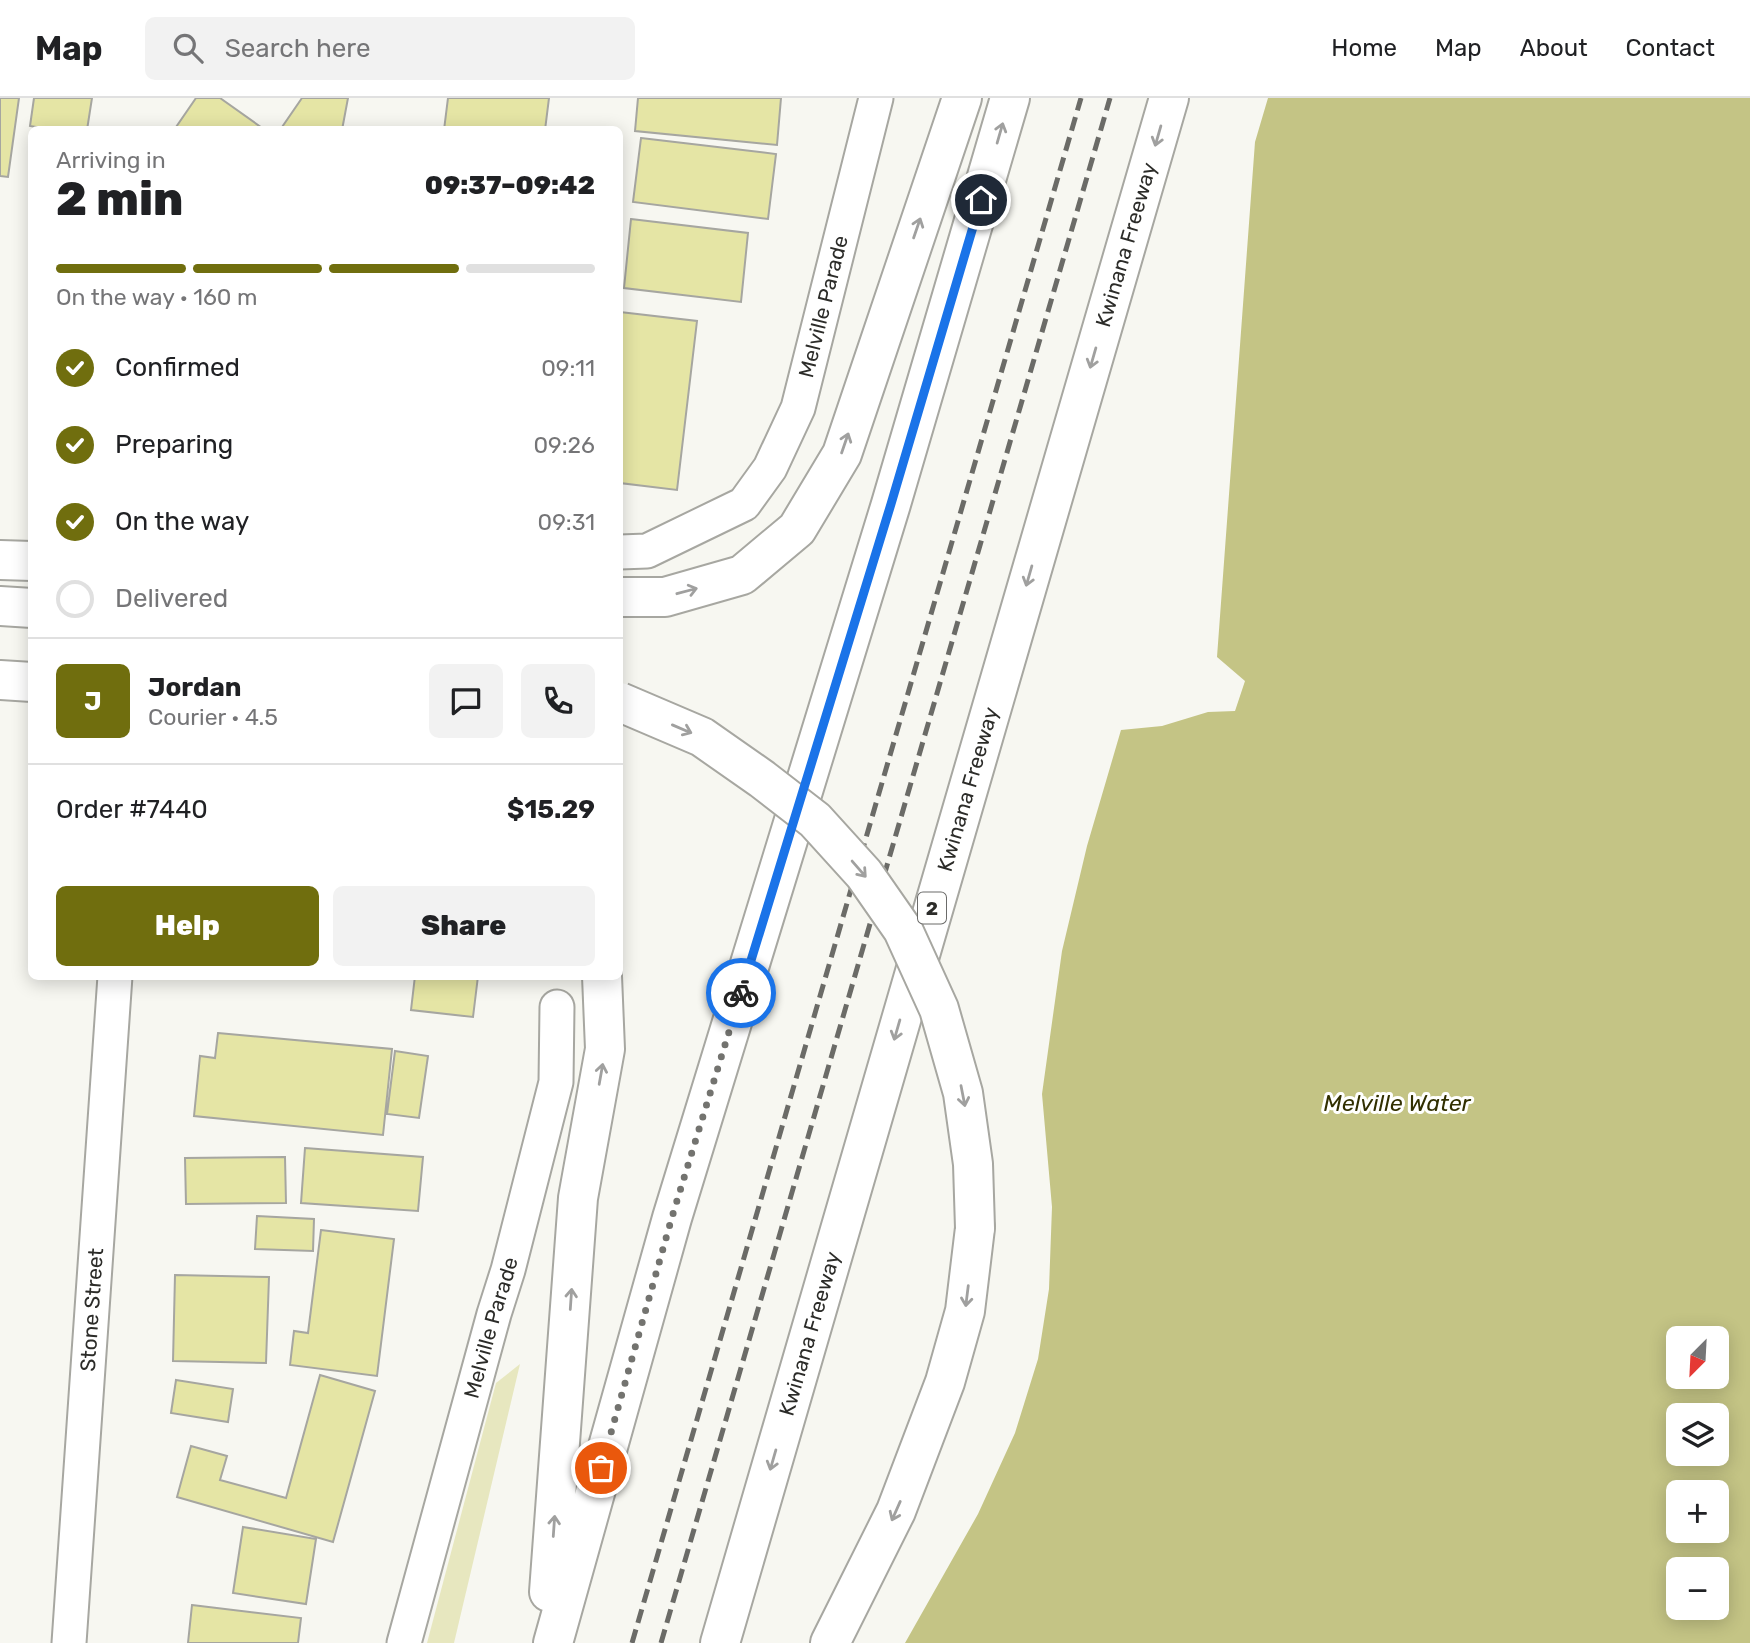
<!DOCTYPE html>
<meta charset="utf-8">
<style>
:root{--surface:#fff;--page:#f2f2f2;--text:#202124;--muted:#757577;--line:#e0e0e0;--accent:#706e0e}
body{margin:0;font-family:Rubik,sans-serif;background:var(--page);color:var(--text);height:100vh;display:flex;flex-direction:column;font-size:26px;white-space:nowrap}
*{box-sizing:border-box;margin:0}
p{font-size:23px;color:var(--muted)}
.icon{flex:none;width:38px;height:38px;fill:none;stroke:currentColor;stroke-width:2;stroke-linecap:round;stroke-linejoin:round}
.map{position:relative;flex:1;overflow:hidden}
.details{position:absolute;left:28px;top:28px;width:595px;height:854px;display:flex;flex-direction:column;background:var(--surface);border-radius:10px;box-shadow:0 4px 18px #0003}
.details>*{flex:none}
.needle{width:46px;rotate:204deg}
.fabs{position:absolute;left:1666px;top:1228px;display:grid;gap:14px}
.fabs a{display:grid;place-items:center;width:63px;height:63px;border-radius:10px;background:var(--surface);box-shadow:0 4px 18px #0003;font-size:35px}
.pin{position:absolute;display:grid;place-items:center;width:60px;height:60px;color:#fff;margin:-30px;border:4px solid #fff;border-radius:50%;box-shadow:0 2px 7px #0007}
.courier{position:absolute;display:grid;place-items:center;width:70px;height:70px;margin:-35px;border:5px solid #1a73e8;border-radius:50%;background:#fff;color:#222;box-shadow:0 2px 9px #0007}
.head em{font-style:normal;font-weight:800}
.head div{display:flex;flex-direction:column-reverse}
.head{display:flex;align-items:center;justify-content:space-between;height:119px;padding:0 28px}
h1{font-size:46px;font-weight:800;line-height:52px}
.bar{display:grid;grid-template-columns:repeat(4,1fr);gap:10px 7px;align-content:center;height:84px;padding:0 28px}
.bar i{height:9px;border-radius:5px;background:var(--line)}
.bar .active{background:var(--accent)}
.bar p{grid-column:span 4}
.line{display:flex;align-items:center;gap:18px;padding:0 28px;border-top:2px solid var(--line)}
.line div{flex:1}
.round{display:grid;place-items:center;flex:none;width:74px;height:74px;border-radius:10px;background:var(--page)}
ol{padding:0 28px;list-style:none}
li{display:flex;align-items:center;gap:21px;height:77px}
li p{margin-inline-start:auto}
li .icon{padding:7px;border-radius:50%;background:var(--accent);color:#fff;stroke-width:4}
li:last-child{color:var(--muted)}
li i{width:38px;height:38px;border:4px solid var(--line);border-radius:50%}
.cta{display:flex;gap:14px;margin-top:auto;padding:14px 28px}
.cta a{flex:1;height:80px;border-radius:10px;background:var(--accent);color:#fff;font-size:28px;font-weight:800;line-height:80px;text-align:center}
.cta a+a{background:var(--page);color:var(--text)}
header{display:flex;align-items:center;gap:42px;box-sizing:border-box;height:98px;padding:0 35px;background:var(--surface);border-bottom:2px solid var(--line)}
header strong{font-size:33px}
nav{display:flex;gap:38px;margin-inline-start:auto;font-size:24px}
.search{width:490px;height:63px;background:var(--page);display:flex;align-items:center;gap:18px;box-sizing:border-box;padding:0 24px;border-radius:10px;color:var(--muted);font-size:26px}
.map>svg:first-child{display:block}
.green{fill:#e7e7bf}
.water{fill:#c4c485;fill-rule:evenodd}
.building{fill:#e5e5a5;stroke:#a6a6a0;stroke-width:2}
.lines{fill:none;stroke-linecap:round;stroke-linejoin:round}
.minor-casing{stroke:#a7a7a1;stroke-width:37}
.motorway-casing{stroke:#a7a7a1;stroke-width:42}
.minor{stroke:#fff;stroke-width:33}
.motorway{stroke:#fff;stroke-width:38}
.rail{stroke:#6b6b67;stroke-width:5;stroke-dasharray:14 7;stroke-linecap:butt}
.motorway-bridge-casing{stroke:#a7a7a1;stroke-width:42;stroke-linecap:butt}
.motorway-bridge{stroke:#fff;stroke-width:38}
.oneway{stroke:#a0a09f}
.done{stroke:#73736f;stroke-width:7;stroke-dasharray:0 12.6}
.route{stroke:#1a73e8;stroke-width:9}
.labels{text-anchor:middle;stroke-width:6;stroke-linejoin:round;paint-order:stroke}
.shield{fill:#fffffe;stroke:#6b6b69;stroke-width:2}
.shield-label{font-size:19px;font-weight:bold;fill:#2c2c29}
.street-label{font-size:21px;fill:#2c2c29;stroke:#fffffe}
.water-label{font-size:23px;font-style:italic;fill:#312f00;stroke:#fffffe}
</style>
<header>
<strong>Map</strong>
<div class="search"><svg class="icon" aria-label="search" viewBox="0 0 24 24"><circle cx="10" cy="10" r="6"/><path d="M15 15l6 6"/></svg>Search here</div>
<nav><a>Home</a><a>Map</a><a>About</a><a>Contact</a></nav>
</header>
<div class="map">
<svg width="1750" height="1545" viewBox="0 0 1750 1545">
<rect width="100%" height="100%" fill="#f7f7f1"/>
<path class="green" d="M520 1266 454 1545H427L496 1285Z"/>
<path class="water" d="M1268 0H1750V1545H905L978 1416 1015 1335 1038 1261 1049 1191 1052 1109 1042 996 1062 853 1087 748 1121 632 1162 628 1208 614 1235 613 1245 583 1217 559 1255 44ZM1678 1241H1717V1279H1678ZM1678 1318H1717V1356H1678ZM1678 1395H1717V1433H1678ZM1678 1472H1717V1510H1678Z"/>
<path class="building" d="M0 0H19L8 79 0 78Z
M34 0H92L87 32H54L30 28Z
M196 0H220L265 32H174Z
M302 0H348L342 32H280Z
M448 0H549L545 32H444Z
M638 0H781L777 47 635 33Z
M641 40 776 56 768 121 633 104Z
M631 121 748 135 741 204 624 190Z
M620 214 697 223 677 392 620 385Z
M415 878H478L473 919 411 912Z
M218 935 392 951 383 1037 194 1018 200 958 215 960Z
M395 953 428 958 419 1020 387 1016Z
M305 1050 423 1059 418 1113 301 1105Z
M285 1059 286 1105 186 1106 185 1060Z
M257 1118 314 1121 313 1153 255 1151Z
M321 1132 394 1141 377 1278 290 1267 294 1233 308 1235Z
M175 1177 269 1179 266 1265 173 1263Z
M320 1277 375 1293 333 1444 177 1399 191 1348 227 1358 220 1382 286 1400Z
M176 1282 233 1291 228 1324 171 1315Z
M243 1429 316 1441 306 1506 233 1495Z
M192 1507 301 1520 298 1545H188Z"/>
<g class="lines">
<defs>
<g id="minor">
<path id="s1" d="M620 454 647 453 744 406 770 370 798 310 876 0"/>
<path id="s2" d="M69 1545 115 878"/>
<path id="s3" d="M404 1545 494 1216 508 1172 556 984 557 909"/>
</g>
<g id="motorway">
<path d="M0 462 32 463"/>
<path d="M620 499H665L742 477 797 431 842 356 962 0"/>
<path d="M0 508 32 510"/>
<path d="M0 582 32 584"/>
<path d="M549 1494 578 1100 605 951 602 878"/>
<path d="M553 1545 672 1120 891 406 1010 0"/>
<path id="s4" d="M720 1545 1169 0"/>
<path d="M830 1545 896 1413 945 1284 965 1213 975 1130"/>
</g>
</defs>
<use href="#minor" class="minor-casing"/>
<use href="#motorway" class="motorway-casing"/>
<use href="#minor" class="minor"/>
<use href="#motorway" class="motorway"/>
<path class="rail" d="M632 1545 1081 0
M661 1545 1110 0"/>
<defs>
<path id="motorway-bridge" d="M620 604 702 639 762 681 815 722 864 776 903 832 939 911 963 995 973 1066 975 1130"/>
</defs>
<use href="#motorway-bridge" class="motorway-bridge-casing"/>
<use href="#motorway-bridge" class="motorway-bridge"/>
</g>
<defs><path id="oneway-shaft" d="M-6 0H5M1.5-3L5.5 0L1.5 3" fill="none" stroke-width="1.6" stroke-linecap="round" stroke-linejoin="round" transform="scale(1.75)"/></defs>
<g class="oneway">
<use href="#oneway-shaft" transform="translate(1000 35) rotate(-74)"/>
<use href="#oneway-shaft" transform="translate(1158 38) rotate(106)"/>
<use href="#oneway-shaft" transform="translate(917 130) rotate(-71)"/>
<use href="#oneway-shaft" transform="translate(1093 260) rotate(106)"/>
<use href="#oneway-shaft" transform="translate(845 345) rotate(-71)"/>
<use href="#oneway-shaft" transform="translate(1029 478) rotate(106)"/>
<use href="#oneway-shaft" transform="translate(687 493) rotate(-15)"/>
<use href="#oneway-shaft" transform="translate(682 631) rotate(23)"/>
<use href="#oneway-shaft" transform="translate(859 771) rotate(49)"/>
<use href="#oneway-shaft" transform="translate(897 932) rotate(106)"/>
<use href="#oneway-shaft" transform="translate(601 976) rotate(-80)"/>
<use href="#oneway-shaft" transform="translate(963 998) rotate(79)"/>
<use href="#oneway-shaft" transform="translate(967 1198) rotate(97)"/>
<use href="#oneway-shaft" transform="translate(571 1201) rotate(-86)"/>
<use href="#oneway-shaft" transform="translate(773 1362) rotate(106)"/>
<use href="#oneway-shaft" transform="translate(896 1413) rotate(114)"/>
<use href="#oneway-shaft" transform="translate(554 1428) rotate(-86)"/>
</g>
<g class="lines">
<path class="done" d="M601 1370 672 1119 741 895"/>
<path class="route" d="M741 895 891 406 981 102"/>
</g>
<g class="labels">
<rect class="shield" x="918" y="794.5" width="28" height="31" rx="5"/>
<g class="shield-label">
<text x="932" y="817">2</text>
</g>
<g class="street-label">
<text dy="7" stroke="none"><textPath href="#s4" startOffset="1456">Kwinana Freeway</textPath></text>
<text dy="7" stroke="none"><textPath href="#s1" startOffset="350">Melville Parade</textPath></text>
<text dy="7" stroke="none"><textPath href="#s4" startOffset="889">Kwinana Freeway</textPath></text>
<text dy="7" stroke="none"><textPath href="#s2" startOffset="334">Stone Street</textPath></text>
<text dy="7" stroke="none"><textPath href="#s3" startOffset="327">Melville Parade</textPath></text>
<text dy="7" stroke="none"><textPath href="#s4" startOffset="322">Kwinana Freeway</textPath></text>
</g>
<g class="water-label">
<text x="1397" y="1013">Melville Water</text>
</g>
</g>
</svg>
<div class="fabs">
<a><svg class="needle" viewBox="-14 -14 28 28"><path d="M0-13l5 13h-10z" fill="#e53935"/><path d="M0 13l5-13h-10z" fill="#757577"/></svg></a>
<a><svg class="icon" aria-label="layers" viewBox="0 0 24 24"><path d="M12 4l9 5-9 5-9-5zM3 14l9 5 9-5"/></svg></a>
<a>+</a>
<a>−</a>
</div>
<div class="pin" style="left:601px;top:1370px;background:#ea580c"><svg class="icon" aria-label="bag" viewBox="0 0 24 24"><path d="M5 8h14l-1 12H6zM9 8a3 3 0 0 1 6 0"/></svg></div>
<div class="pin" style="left:981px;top:102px;background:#1f2937"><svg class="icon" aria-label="home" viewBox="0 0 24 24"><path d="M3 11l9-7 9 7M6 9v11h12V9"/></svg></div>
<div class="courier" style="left:741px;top:895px"><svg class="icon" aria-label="bike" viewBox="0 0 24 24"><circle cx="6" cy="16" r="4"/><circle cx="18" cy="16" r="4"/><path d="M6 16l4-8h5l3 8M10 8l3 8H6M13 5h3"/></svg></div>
<section class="details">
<div class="head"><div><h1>2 min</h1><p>Arriving in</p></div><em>09:37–09:42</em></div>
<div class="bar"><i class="active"></i><i class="active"></i><i class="active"></i><i></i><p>On the way · 160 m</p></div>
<ol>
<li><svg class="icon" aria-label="check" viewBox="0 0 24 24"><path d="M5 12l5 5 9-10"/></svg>Confirmed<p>09:11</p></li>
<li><svg class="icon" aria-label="check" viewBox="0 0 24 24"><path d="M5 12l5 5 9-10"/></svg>Preparing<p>09:26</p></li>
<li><svg class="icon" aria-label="check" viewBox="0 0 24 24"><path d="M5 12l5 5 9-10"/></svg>On the way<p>09:31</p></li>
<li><i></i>Delivered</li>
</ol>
<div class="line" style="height:126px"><b class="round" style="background:var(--accent);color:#fff">J</b><div><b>Jordan</b><p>Courier · 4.5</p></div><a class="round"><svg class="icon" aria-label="chat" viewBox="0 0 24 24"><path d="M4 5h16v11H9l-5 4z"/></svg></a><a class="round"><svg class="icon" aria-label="phone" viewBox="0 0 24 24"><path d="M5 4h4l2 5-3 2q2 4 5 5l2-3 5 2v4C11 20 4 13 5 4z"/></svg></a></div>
<div class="line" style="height:91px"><div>Order #7440</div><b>$15.29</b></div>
<div class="cta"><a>Help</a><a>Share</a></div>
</section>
</div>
